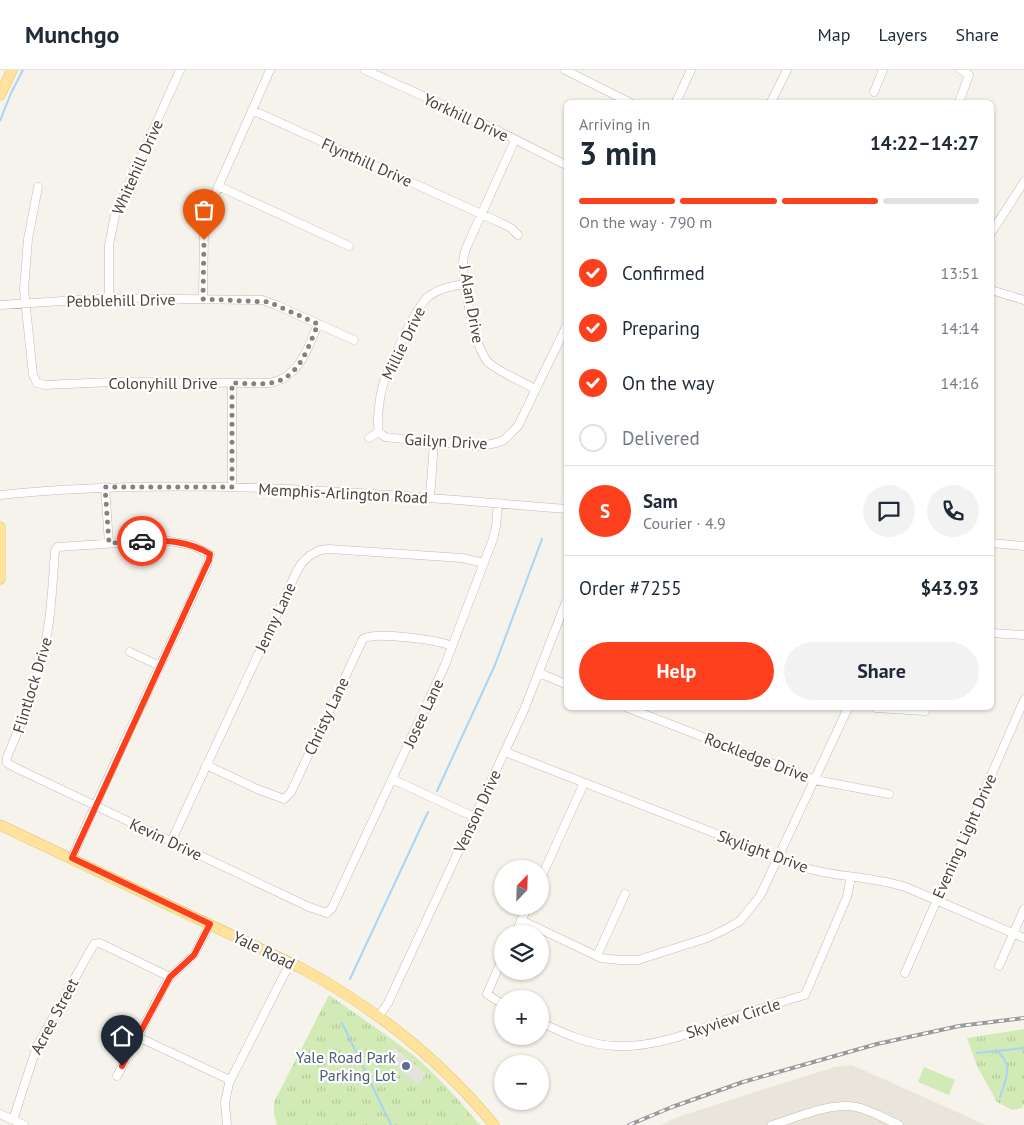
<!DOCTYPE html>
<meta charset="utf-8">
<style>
:root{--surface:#fff;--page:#f2f2f3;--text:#1f2937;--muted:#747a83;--line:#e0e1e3;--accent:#fc3f1d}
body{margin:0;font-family:"PT Sans",sans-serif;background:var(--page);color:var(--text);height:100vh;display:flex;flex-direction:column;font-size:19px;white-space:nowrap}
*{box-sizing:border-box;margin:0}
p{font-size:16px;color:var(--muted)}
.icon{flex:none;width:28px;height:28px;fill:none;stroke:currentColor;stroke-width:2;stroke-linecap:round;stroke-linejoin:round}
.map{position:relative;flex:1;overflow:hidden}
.side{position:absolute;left:564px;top:30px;width:430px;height:610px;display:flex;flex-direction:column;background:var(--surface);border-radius:8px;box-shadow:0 1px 4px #0004}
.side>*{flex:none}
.needle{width:32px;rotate:23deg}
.controls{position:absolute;left:494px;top:790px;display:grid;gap:10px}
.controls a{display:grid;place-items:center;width:55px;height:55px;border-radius:50%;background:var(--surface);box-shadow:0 1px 4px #0004;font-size:25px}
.pin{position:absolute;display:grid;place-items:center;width:42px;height:42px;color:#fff;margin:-51px -21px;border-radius:50% 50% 50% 0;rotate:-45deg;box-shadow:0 0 5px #0007}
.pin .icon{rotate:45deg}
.courier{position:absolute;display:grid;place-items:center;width:50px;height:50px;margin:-25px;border:4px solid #fc3f1d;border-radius:50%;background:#fff;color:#222;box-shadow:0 1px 6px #0007}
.head em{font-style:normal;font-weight:800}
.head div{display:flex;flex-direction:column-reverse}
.head{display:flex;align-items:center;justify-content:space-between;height:85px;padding:0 15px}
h1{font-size:32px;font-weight:800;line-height:38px}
.bar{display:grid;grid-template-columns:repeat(4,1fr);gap:8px 5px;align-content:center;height:60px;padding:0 15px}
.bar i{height:6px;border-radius:4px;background:var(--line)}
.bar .active{background:var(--accent)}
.bar p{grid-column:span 4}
.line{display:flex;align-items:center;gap:12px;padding:0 15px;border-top:1px solid var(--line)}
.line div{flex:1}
.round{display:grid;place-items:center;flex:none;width:52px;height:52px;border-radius:26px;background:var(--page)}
ol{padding:0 15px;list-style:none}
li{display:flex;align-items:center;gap:15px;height:55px}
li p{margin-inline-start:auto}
li .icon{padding:5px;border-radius:50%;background:var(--accent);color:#fff;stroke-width:4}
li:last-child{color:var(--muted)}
li i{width:28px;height:28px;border:2px solid var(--line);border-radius:50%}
.button{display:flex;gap:10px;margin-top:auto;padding:10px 15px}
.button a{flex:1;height:58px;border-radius:30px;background:var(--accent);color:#fff;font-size:20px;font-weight:800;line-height:58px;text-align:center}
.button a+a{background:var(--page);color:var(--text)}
header{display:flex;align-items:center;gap:30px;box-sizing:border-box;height:70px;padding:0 25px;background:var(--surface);border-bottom:1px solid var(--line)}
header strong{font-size:24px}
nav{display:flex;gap:28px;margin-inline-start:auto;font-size:18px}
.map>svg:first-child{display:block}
.residential{fill:#eae5da}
.grass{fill:url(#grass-tufts)}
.garden{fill:#d2eab5}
.parking{fill:#e5e3e0}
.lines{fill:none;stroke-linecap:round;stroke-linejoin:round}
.stream{stroke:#a9d4f2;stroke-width:2}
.minor-casing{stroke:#c2bbae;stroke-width:9}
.major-casing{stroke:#e6c16a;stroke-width:11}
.minor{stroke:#fff;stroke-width:8}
.major{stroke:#ffe39c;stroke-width:10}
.rail-casing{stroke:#9a9a9a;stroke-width:4}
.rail{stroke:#fff;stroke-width:2;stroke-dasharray:5.5;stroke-linecap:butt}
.done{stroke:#878178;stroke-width:5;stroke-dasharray:0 9}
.route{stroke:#fc3f1d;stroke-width:6}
.service-dot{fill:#5c6f8a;stroke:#fff;stroke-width:2}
.labels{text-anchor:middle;stroke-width:4.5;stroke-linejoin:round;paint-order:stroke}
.street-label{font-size:16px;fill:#4b4439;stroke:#fff}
.service-label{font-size:16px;fill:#4e5e75;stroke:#fff;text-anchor:end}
</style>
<header>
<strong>Munchgo</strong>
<nav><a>Map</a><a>Layers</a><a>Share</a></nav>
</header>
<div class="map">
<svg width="1024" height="1055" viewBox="0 0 1024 1055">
<defs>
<pattern id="grass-tufts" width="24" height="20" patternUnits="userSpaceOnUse" patternTransform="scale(1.25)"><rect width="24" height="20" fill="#d2eab5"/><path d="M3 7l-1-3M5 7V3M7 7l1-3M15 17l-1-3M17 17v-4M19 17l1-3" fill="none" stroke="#b6ca9c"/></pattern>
</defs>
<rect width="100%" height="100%" fill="#f6f3ec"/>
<path class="residential" d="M852 995 986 1055H661L678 1047 758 1021 835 997Z"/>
<path class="grass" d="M329 925C353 942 378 959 401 976 430 996 457 1028 480 1055H277L274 1044V1032Z
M1024 959V1034L1022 1038 1012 1040 997 1032 977 996 967 968Z"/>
<path class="garden" d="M924 997 955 1010 949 1025 918 1012Z"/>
<path class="parking" d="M394 977 426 1004 418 1015 385 987Z"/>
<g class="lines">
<path class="stream" d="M0 51 11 23 23 0
M437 721 495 595 542 469
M350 909 428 742
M342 953 391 1055
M997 981C1014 996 1006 1008 1000 1027
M977 983 1024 978"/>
<defs>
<path id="minor" d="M365 0 479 51 566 95
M565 0 629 32
M874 22 883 0
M676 32 691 0
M771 32 787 0
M959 32 969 5 961 0
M252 40 501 153 511 158 518 165
M515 70 467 176C465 181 464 185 463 191 463 212 474 277 488 292 497 301 523 312 535 319
M218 116 349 176
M991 163 1024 112
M991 220 1024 230
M109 228V175L115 145 180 0
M203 229 204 161 207 142 270 0
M0 235 109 228 262 230 276 235 354 270
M37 313 45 315 112 312 270 313C300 307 308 278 318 254
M37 313 33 305 24 219 28 169 38 117
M379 362 385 367 393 368 481 376 496 373 504 370 518 356 566 257
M379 362C376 352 380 325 383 315 388 298 416 236 429 226 440 218 452 216 465 214
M369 368 379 362
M105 417 109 473
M232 417V313
M0 425C189 405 378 424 566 439
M430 428 434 372
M991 473 1024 476
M991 563 1024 565
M130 582 160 596
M539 603 566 614
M628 638 815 710 889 724
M876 638 925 641
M505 682 802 797C837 808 874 806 908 818L1024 868
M206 695 257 719 284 729 291 722 363 569C374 561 438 570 452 576
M392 709 474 747
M171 772 296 503 301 494 309 486 320 480 329 479 462 488 484 493
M72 788C92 741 114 695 135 649L206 498 210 484 191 475 163 470 58 477 55 481C53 507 52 533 48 558 41 604 25 645 7 687V693L16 698 309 837 327 843 332 838 445 595 493 469 496 457 498 433
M540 810 584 713
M521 850 601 888 620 890H638L707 868 724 860 740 851 760 826 848 638
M515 864 528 836
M597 886 625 824
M502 889 487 924 502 934
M999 896 1024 839
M905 903 1024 630
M379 946 388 933 524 640 566 532
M540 952C565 964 589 975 616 976 656 978 695 961 731 948 756 940 780 932 805 925L847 827 851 807
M138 967 230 1010
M117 1006 165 915 170 907 194 885 210 854
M0 1044 24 1055
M13 1050 37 976 94 874 99 873 106 876 170 907
M227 1055 225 1033 229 1013 290 893
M772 1055C796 1048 830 1032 856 1037 871 1040 885 1049 899 1055"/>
<path id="major" d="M0 25 12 0
M0 457V509
M0 755 303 899C376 939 441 990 494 1055"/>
</defs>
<use href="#minor" class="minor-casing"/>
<use href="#major" class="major-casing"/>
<use href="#minor" class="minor"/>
<use href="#major" class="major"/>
<defs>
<path id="rail" d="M629 1055 672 1037 743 1012 877 974 959 956 1024 948"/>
</defs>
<use href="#rail" class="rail-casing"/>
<use href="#rail" class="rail"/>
</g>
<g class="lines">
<path class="done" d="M142 471 109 473 105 417H232V313C245 313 259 315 271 313 300 308 308 277 318 254L269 232 203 229 204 170"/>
<path class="route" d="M122 996 170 907 194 885 210 854 72 788 209 490 210 484C189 471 166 470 142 471"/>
</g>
<circle class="service-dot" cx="406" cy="996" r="5"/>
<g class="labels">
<g class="street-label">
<text transform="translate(466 47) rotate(25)" y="6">Yorkhill Drive</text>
<text transform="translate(367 92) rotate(24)" y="6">Flynthill Drive</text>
<text transform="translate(137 97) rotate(-66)" y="6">Whitehill Drive</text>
<text transform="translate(121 230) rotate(-1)" y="6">Pebblehill Drive</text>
<text transform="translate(472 234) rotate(80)" y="6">J Alan Drive</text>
<text transform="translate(403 273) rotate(-64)" y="6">Millie Drive</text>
<text x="163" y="319">Colonyhill Drive</text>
<text transform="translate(446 371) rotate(3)" y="6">Gailyn Drive</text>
<text transform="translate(343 423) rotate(3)" y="6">Memphis-Arlington Road</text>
<text transform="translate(275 547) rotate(-65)" y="6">Jenny Lane</text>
<text transform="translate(32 615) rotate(-73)" y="6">Flintlock Drive</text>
<text transform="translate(423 643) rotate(-65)" y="6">Josee Lane</text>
<text transform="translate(326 646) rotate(-65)" y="6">Christy Lane</text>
<text transform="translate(757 687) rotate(21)" y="6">Rockledge Drive</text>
<text transform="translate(477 741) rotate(-65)" y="6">Venson Drive</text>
<text transform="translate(964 766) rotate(-66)" y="6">Evening Light Drive</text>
<text transform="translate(166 769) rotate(25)" y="6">Kevin Drive</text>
<text transform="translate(763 781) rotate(20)" y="6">Skylight Drive</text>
<text transform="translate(264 880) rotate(26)" y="6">Yale Road</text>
<text transform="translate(54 946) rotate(-62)" y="6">Acree Street</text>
<text transform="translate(733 948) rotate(-18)" y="6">Skyview Circle</text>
</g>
<g class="service-label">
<text x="396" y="993">Yale Road Park<tspan x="396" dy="18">Parking Lot</tspan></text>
</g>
</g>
</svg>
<div class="controls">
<a><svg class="needle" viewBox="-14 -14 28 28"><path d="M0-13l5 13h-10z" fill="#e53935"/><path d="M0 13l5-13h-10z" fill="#747a83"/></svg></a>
<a><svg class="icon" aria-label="layers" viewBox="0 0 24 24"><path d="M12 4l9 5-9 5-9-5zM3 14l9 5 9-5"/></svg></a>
<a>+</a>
<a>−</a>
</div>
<div class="pin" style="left:204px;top:170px;background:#ea580c"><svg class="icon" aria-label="bag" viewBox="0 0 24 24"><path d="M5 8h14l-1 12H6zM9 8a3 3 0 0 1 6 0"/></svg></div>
<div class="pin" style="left:122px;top:996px;background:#1f2937"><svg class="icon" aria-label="home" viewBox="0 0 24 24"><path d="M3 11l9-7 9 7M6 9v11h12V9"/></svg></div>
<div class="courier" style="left:142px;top:471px"><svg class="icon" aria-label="car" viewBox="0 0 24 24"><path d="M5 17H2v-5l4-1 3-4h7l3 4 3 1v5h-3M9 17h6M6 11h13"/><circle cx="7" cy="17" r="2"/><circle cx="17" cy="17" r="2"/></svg></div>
<section class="side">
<div class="head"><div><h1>3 min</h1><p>Arriving in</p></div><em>14:22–14:27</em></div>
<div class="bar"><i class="active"></i><i class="active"></i><i class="active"></i><i></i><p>On the way · 790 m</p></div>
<ol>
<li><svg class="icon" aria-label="check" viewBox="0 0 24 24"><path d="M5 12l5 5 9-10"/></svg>Confirmed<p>13:51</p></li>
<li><svg class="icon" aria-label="check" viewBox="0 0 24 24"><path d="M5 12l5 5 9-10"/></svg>Preparing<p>14:14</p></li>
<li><svg class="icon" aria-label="check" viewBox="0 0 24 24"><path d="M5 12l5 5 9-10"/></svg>On the way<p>14:16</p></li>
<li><i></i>Delivered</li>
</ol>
<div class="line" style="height:90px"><b class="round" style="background:var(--accent);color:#fff">S</b><div><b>Sam</b><p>Courier · 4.9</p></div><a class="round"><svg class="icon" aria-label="chat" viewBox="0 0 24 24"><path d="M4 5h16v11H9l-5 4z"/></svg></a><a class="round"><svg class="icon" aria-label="phone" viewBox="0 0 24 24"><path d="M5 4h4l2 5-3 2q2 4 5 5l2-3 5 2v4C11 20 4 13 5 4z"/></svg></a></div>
<div class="line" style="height:65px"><div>Order #7255</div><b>$43.93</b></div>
<div class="button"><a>Help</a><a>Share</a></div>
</section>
</div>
